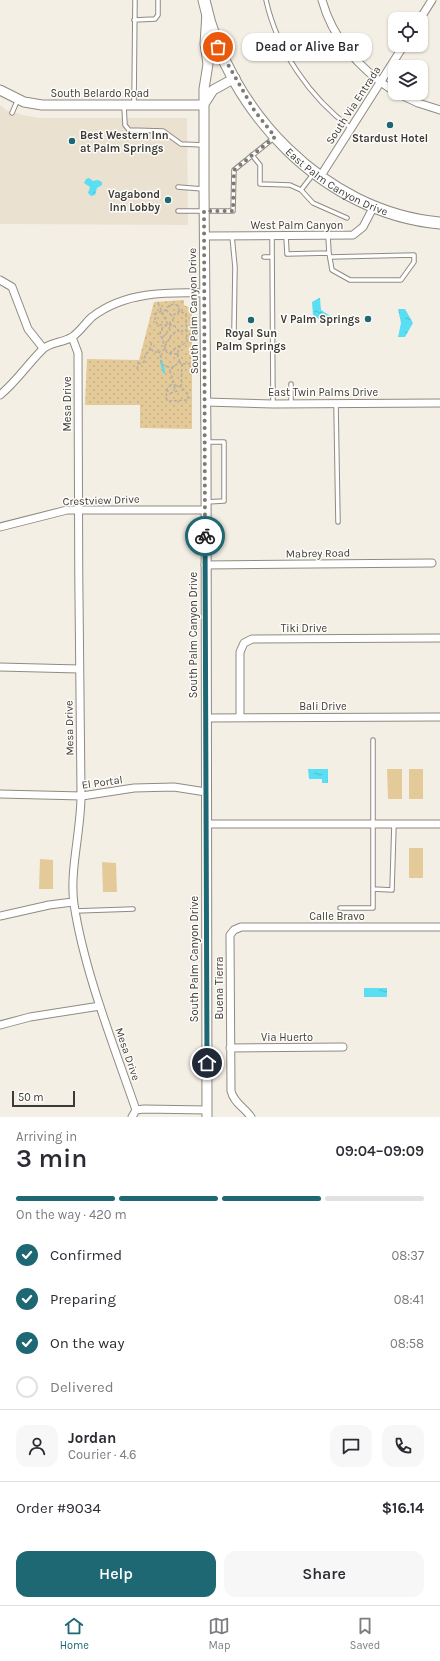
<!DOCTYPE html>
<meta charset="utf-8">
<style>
:root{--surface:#fff;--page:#f7f7f7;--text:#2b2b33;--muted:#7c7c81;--line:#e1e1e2;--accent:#1e6873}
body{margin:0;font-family:Karla,sans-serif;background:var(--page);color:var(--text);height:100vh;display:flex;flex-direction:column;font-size:15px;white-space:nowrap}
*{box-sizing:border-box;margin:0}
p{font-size:13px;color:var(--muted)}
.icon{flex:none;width:22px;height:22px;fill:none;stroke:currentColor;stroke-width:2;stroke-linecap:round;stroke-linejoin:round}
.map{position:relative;height:1117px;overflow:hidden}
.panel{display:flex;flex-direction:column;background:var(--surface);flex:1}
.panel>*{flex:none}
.controls{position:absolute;left:388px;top:12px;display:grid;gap:8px}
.controls a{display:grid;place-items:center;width:40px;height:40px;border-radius:8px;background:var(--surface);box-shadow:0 1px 3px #0004;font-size:20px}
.scale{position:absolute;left:12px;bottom:10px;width:63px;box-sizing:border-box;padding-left:4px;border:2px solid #3d3b37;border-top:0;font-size:11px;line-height:14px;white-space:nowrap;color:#3d3b37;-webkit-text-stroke:3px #fefcf8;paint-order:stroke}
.pin{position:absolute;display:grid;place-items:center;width:34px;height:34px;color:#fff;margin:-17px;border:2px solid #fff;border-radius:50%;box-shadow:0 1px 4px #0007}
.courier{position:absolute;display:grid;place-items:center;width:40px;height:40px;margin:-20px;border:3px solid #1e6873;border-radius:50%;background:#fff;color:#222;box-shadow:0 1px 5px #0007}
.bubble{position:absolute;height:28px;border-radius:12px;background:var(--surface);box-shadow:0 1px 3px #0004;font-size:13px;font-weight:600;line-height:28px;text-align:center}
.headline em{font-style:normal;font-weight:600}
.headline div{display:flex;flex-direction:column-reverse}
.headline{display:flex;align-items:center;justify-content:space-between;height:68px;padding:0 16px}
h1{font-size:26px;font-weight:600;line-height:30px}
.bar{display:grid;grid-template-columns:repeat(4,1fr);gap:6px 4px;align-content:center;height:48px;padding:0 16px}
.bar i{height:5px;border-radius:3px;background:var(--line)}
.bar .active{background:var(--accent)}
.bar p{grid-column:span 4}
.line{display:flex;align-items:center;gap:10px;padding:0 16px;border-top:1px solid var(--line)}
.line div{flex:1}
.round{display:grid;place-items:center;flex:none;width:42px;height:42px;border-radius:12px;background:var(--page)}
ol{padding:0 16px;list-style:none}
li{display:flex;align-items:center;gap:12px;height:44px}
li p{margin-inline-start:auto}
li .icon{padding:4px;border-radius:50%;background:var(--accent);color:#fff;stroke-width:4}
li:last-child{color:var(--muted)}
li i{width:22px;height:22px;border:2px solid var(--line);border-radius:50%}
.cta{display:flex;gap:8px;margin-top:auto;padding:8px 16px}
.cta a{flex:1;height:46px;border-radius:12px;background:var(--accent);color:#fff;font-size:16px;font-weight:600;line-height:46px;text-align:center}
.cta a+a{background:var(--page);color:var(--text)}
.menu{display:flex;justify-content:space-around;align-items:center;height:56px;border-top:1px solid var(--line);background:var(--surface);font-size:11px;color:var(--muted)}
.menu a{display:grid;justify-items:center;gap:2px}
.menu .active{color:var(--accent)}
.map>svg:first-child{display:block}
.built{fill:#eae1d1}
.grass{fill:url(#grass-dots)}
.pitch{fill:#e4ca98}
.water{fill:url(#water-ripples)}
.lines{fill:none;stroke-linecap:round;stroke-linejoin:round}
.stream{stroke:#5adef3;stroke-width:2.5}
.service-casing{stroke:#908b82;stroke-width:5.5}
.minor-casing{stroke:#908b82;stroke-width:9}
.tertiary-casing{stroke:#908b82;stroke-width:11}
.primary-casing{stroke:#908b82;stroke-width:13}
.path{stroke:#b2aea6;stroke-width:1.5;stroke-dasharray:3 2;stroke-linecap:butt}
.service{stroke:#fff;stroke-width:3.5}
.minor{stroke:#fff;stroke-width:7}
.tertiary{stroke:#fff;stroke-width:9}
.primary{stroke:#fff;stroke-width:11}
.done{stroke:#7d7a74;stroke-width:4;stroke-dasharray:0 7.2}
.route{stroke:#1e6873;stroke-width:5}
.poi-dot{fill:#1e6873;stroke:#fefcf8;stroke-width:1.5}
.labels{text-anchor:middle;stroke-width:3;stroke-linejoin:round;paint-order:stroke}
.street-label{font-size:11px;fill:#3d3b37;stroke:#fefcf8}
.poi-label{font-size:11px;font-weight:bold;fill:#3d3b37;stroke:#fefcf8}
</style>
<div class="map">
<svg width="440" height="1117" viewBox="0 0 440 1117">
<defs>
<pattern id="grass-dots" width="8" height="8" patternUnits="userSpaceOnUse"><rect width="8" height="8" fill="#e4ca98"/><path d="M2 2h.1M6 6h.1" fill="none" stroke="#c4ae84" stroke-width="1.8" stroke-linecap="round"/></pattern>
<pattern id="water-ripples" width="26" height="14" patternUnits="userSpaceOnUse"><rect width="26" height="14" fill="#5adef3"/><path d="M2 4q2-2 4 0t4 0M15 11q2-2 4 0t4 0" fill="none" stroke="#4fbfd1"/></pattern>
</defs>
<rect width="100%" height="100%" fill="#f4efe5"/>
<path class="built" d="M0 105 6 110 23 115 39 118H187L188 225 0 224Z"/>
<path class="grass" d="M184 300V305L192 309V429L140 428V405H85L87 359 139 360 154 302Z"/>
<path class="pitch" d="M387 769H402V799H388Z
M409 769H423V799H409Z
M409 848H423V878H409Z
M40 859 53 860V889H39Z
M102 862 116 863 117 892H103Z"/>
<path class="water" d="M89 178 93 181 98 180 102 182V185L97 188 95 195 91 196 88 193 90 187 84 183 86 179Z
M319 298H320L321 310 332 317 324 322 313 315 312 302Z
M398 309H405L413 323 405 337H398L401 323Z
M308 769H328V783H322V779H309Z
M364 988H387V997H364Z"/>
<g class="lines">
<path class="stream" d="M161 361 164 372"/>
<defs>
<path id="service" d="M266 0C277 50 310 98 351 128
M134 20 155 19 158 15V0
M134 105 135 0
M124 106 125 125 129 130 163 131 181 144 204 145
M12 113 18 99
M252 155 260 165V184L290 185 301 190 313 203 347 218
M178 187 203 189
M301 190 314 173
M178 211H233L234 170 275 137
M232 236 235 267 234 330
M272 236 273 404
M286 236 287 254 329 253
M328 236 329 253 332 270 350 280H401L414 262V255L330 257
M264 257H271
M291 384V403
M336 404 338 522
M206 502 224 501V442H207
M373 889 392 890 394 824
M340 908H373V740
M75 911 133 909"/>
<path id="minor" d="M322 0C333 40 361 70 395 92
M420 19 432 0
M397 93 418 103 440 110
M320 177 404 45
M204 236 353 235 363 227 374 206
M0 280 12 287 28 329 43 348
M72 337 78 353C78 499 79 646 81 792 82 827 69 871 74 904 84 971 114 1046 136 1110
M0 395C16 382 27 365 42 350 49 342 63 343 72 337 80 332 85 323 92 317 124 292 166 292 205 293
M206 402 273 404 440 403
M0 527 67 510H205
M205 565 432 563
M0 667 79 669
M206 718 440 717
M240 718V652L244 643 252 639 440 638
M0 794 82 796 134 788 174 787 206 792
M206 824H440
M0 916 49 905 73 902
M0 1025 30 1017 100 1006
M230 1048 343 1047
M132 1117 136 1110 144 1109 207 1110
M251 1117C244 1107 234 1103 231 1091L230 935 234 930 241 927H440"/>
<path id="tertiary" d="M207 13 205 44 208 64 204 89V189L206 442 207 1117
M0 90 24 102 42 105H204
M204 104 213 90 235 78"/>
<g id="primary">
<path id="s1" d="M204 0C227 110 324 213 440 223"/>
</g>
</defs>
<use href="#service" class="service-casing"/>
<use href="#minor" class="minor-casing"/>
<use href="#tertiary" class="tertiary-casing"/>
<use href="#primary" class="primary-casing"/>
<path class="path" d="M158 303 168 325 173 321 172 316
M166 310 172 316 180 311
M163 327 160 333 167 353 177 354
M163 337 169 330 170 325
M165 346 172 334 178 331
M151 349 154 352H159
M165 349 159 352 161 357V364L168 367H173
M170 353 174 349 180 346
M180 362 177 354 180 346 187 342 186 315 179 310 178 306 175 304 169 305 166 310 156 313 155 320 158 325H174L179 332 186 330
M182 364 181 387 188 394V400L167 401C166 393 165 389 172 384L173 380 170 372 173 367 180 362 181 364H182L197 363
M137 369 138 364 144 362 145 355 149 351 152 342
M174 385 181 387
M166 390 171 393 177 391 172 384"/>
<use href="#service" class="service"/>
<use href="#minor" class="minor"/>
<use href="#tertiary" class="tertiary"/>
<use href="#primary" class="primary"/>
</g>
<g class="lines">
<path class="done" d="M205 536 204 211H233L234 170 275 137 254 110 218 47"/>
<path class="route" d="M205 536 207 1063"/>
</g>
<g class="poi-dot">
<circle cx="390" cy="125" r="4"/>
<circle cx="72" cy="141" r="4"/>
<circle cx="168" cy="200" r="4"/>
<circle cx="368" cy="319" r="4"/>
<circle cx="251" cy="320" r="4"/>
</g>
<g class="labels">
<g class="street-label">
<text x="100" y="97">South Belardo Road</text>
<text transform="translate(353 105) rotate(-57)" y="4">South Via Entrada</text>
<text dy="4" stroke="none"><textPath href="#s1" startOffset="233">East Palm Canyon Drive</textPath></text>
<text x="297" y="229">West Palm Canyon</text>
<text transform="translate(193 311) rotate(-91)" y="4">South Palm Canyon Drive</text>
<text x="323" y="396">East Twin Palms Drive</text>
<text transform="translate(67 404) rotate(-90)" y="4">Mesa Drive</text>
<text transform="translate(101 500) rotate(-2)" y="4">Crestview Drive</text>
<text transform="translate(318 553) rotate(-1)" y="4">Mabrey Road</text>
<text x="304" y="632">Tiki Drive</text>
<text transform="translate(193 635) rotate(-90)" y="4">South Palm Canyon Drive</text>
<text x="323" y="710">Bali Drive</text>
<text transform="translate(69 728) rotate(-91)" y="4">Mesa Drive</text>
<text transform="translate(102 782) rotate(-8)" y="4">El Portal</text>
<text x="337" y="920">Calle Bravo</text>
<text transform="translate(194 959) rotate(-90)" y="4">South Palm Canyon Drive</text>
<text transform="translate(219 988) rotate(-90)" y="4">Buena Tierra</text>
<text x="287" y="1041">Via Huerto</text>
<text transform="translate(128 1054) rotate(71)" y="4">Mesa Drive</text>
</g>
<g class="poi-label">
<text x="80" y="139" text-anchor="start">Best Western Inn<tspan x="80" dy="13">at Palm Springs</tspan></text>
<text x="390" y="142">Stardust Hotel</text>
<text x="160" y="198" text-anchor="end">Vagabond<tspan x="160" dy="13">Inn Lobby</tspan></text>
<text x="360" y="323" text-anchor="end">V Palm Springs</text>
<text x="251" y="337">Royal Sun<tspan x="251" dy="13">Palm Springs</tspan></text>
</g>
</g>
</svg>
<div class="controls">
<a><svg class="icon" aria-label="locate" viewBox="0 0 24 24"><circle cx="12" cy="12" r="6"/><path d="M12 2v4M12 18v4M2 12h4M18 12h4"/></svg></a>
<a><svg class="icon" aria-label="layers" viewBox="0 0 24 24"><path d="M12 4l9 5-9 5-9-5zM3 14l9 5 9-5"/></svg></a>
</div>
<div class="scale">50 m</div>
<div class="pin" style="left:218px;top:47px;background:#ea580c"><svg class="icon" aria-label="bag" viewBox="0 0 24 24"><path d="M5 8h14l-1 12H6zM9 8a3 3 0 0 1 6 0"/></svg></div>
<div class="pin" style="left:207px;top:1063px;background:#1f2937"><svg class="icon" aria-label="home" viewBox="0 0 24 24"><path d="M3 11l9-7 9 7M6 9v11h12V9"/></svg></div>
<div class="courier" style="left:205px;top:536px"><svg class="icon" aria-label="bike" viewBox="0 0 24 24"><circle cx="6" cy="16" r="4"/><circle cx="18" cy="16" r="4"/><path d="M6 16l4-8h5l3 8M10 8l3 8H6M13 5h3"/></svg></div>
<div class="bubble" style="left:242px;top:33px;width:130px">Dead or Alive Bar</div>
</div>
<section class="panel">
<div class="headline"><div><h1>3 min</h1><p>Arriving in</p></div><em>09:04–09:09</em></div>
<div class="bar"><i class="active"></i><i class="active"></i><i class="active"></i><i></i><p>On the way · 420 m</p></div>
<ol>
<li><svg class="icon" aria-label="check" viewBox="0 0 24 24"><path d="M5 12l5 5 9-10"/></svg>Confirmed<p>08:37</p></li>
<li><svg class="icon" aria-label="check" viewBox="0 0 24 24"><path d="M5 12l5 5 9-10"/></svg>Preparing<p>08:41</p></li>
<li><svg class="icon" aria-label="check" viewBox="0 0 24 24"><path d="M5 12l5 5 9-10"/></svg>On the way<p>08:58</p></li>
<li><i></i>Delivered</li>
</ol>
<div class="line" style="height:72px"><a class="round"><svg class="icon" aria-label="person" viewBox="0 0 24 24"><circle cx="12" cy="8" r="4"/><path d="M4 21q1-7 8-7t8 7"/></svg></a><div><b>Jordan</b><p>Courier · 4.6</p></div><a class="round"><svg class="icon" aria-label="chat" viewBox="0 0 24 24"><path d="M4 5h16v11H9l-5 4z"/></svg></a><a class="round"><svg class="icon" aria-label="phone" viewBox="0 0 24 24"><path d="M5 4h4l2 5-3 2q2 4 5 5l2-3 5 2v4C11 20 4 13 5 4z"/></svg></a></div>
<div class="line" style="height:52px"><div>Order #9034</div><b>$16.14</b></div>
<div class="cta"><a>Help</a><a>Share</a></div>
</section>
<nav class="menu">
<a class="active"><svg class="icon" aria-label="home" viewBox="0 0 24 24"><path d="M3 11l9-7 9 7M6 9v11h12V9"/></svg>Home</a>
<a><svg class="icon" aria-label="map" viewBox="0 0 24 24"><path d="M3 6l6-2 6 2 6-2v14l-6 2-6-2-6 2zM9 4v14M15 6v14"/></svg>Map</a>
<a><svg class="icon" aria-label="saved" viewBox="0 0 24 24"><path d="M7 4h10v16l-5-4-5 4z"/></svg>Saved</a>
</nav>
